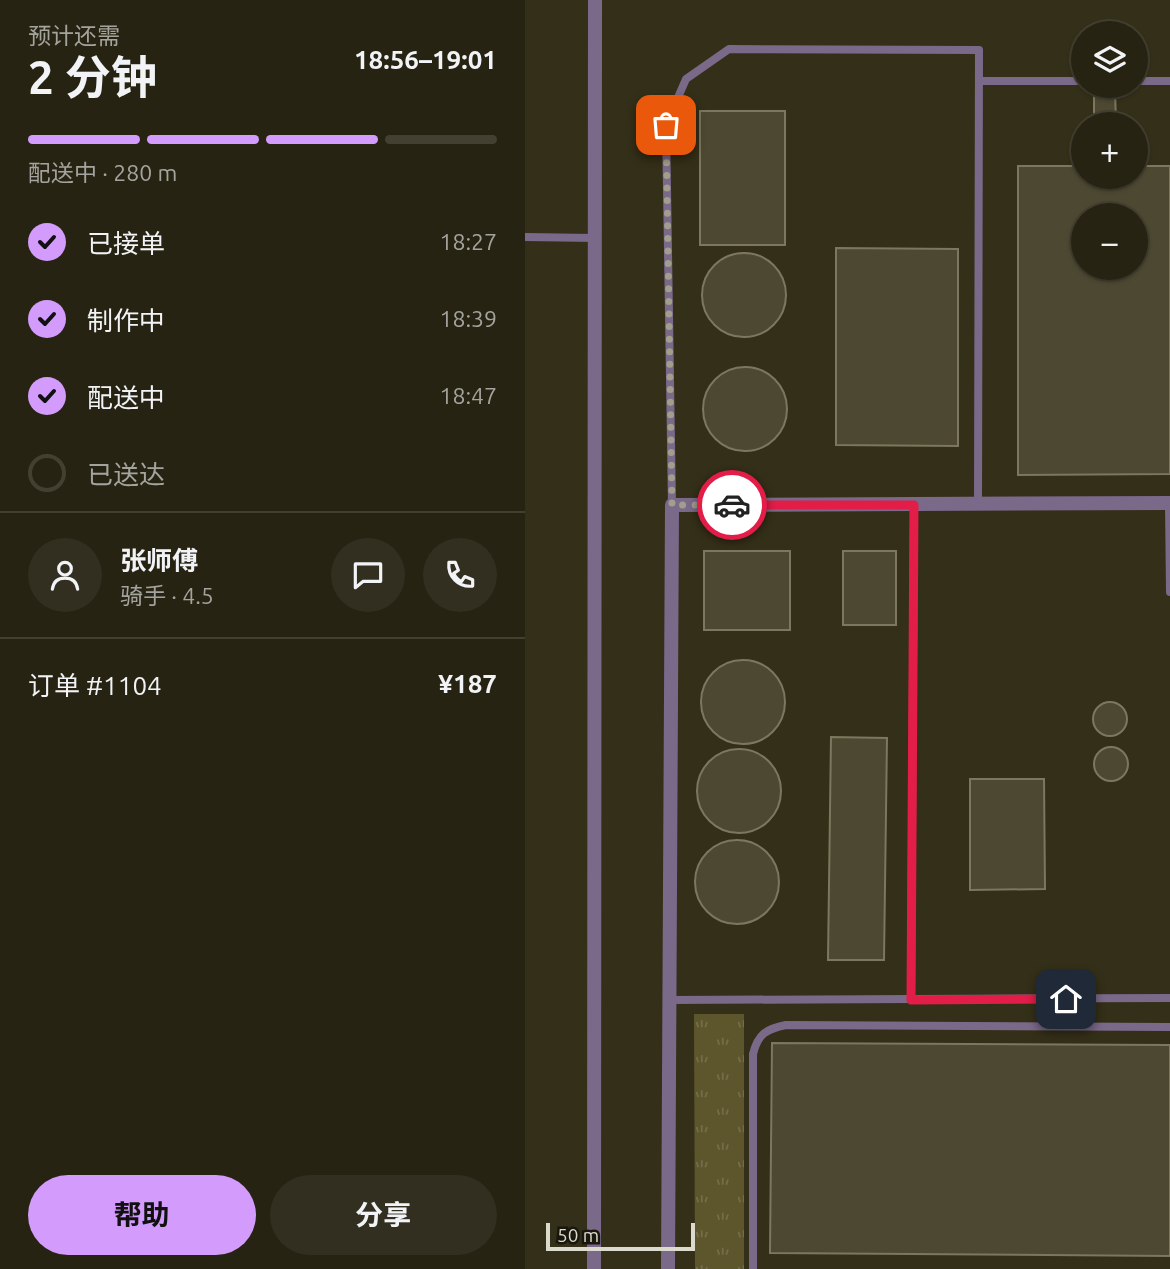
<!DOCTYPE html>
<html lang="zh">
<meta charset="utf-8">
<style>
:root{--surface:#272312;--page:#332f20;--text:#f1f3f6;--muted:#a4a49f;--line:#434032;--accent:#d39cfc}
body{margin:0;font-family:Ubuntu,"Noto Sans SC",sans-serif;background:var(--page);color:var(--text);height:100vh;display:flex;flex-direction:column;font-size:26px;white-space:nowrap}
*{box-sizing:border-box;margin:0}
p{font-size:23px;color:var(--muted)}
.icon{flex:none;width:38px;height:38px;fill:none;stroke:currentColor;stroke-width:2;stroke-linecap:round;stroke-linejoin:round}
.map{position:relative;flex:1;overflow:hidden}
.panel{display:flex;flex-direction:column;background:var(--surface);width:525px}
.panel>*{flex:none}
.tools{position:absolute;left:546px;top:21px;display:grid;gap:14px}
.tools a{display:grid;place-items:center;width:77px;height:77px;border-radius:50%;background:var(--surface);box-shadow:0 2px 5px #0004,0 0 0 2px var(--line);font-size:35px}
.scale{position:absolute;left:21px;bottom:18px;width:149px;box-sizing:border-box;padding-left:7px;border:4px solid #dcdacc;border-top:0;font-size:19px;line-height:24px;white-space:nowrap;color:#dcdacc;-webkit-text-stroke:5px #19170d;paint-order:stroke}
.pin{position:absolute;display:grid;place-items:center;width:60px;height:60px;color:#fff;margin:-30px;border-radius:14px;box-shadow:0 4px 10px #0006}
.courier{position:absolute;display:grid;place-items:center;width:70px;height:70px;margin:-35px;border:5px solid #e11d48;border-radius:50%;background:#fff;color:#222;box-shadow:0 2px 9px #0007}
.summary em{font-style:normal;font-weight:700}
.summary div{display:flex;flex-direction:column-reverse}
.summary{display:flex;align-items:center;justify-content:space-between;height:119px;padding:0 28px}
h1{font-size:46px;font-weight:700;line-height:52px}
.bar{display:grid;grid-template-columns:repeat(4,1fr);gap:10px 7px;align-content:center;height:84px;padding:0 28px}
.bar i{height:9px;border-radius:5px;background:var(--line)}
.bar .current{background:var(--accent)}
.bar p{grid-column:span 4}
.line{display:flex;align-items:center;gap:18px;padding:0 28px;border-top:2px solid var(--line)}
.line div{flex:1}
.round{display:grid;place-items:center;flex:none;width:74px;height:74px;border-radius:37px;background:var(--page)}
ol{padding:0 28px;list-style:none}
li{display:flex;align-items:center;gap:21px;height:77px}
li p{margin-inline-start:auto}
li .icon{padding:7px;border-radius:50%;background:var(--accent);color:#111;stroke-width:4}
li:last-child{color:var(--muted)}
li i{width:38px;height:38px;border:4px solid var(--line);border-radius:50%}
.action{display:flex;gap:14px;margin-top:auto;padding:14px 28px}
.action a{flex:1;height:80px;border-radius:42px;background:var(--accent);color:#111;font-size:28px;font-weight:700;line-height:80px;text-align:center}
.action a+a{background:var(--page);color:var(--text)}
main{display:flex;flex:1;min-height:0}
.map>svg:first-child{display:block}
.grass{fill:url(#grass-tufts)}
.building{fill:#4d4831;stroke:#7c775e;stroke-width:2;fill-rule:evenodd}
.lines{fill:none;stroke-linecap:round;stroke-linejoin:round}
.lane{stroke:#7b698a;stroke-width:8}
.street{stroke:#7b698a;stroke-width:14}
.done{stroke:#a19e8d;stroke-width:7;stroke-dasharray:0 12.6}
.route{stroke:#e11d48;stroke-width:9}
</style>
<main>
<section class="panel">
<div class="summary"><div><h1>2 分钟</h1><p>预计还需</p></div><em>18:56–19:01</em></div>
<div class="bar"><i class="current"></i><i class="current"></i><i class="current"></i><i></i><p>配送中 · 280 m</p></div>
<ol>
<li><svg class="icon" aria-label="check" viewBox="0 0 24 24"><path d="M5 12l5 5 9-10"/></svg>已接单<p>18:27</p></li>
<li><svg class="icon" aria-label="check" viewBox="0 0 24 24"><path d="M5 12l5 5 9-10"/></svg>制作中<p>18:39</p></li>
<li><svg class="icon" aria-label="check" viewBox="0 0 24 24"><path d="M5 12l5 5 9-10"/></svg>配送中<p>18:47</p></li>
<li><i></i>已送达</li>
</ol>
<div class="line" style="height:126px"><a class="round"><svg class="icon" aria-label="person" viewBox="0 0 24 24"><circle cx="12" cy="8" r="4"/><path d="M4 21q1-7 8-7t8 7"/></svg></a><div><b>张师傅</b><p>骑手 · 4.5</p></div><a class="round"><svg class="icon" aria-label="chat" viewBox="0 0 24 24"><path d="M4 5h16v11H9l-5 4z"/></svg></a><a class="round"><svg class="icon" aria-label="phone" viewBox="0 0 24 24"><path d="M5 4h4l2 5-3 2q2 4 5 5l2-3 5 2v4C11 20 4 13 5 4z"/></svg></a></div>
<div class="line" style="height:91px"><div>订单 #1104</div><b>¥187</b></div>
<div class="action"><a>帮助</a><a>分享</a></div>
</section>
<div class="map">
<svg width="645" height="1269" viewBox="0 0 645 1269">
<defs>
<pattern id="grass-tufts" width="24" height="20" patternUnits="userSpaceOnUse" patternTransform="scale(1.75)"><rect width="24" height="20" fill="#5d552c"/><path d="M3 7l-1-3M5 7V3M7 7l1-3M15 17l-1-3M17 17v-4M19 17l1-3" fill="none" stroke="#746d49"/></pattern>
</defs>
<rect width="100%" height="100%" fill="#342f18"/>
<path class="grass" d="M169 1014H219V1269H170Z"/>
<path class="building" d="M569 89H590L591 124H569Z
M175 111H260V245H175Z
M493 166H558V177H611V166H645V474L493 475ZM558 215H611V268H558Z
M311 248 433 249V446L311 445Z
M177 295a42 42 0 1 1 84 0a42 42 0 1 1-84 0Z
M178 409a42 42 0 1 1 84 0a42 42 0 1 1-84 0Z
M179 551H265V630H179Z
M318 551H371V625H318Z
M176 702a42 42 0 1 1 84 0a42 42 0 1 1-84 0Z
M568 719a17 17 0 1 1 34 0a17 17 0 1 1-34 0Z
M306 737 362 738 359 960H303Z
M569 764a17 17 0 1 1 34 0a17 17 0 1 1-34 0Z
M172 791a42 42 0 1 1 84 0a42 42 0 1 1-84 0Z
M445 779H519L520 889 445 890Z
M170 882a42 42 0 1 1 84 0a42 42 0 1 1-84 0Z
M247 1043 645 1045V1256L245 1253Z"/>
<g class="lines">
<path class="lane" d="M454 81H558
M611 81H645
M0 237 70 238
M644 503 645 592
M147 505 141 125 161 79 204 49 454 50 453 504
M144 1000 645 998
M386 1000 389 505
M228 1269V1054C233 1034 241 1029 261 1025L645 1027"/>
<path class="street" d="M69 1269 70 0
M143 1269 147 505 645 503"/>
</g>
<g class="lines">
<path class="done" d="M141 125 147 505H207"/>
<path class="route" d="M207 505H389L386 1000 541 999"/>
</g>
</svg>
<div class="tools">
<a><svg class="icon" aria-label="layers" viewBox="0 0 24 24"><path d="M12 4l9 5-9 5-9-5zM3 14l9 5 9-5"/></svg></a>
<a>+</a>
<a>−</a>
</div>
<div class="scale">50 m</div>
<div class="pin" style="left:141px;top:125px;background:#ea580c"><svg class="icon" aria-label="bag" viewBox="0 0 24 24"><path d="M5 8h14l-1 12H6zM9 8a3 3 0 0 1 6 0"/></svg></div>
<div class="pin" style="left:541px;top:999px;background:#1f2937"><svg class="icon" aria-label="home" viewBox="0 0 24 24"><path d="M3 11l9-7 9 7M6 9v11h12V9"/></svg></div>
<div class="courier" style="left:207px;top:505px"><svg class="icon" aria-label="car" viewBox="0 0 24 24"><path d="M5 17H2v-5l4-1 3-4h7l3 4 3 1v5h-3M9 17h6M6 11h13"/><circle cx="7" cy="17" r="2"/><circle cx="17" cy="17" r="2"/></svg></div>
</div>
</main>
